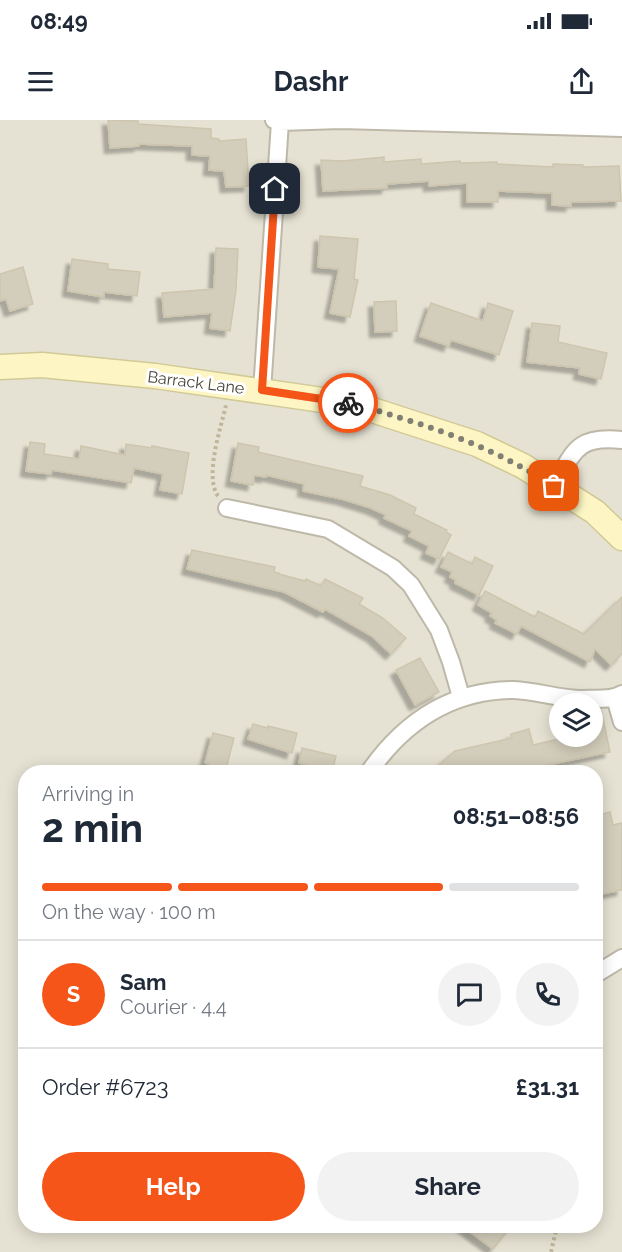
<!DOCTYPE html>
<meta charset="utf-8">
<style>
:root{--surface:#fff;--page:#f2f2f3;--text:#1f2937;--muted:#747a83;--line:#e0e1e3;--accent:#f55519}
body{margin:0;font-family:Raleway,sans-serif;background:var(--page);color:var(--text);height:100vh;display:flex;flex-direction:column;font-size:22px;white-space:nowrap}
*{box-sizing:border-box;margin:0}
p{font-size:20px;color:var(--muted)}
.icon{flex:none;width:33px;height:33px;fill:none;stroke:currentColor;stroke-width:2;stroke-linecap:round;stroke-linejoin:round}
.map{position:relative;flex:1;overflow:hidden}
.side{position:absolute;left:18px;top:645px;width:585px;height:468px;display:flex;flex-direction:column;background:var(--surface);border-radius:24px;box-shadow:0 3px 15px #0003}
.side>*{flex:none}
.tools{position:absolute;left:549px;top:573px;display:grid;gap:12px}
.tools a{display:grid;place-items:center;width:54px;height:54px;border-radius:50%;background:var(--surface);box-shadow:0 3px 15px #0003;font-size:30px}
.pin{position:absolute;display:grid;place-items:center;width:51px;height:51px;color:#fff;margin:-26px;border-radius:12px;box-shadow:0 3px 9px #0006}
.courier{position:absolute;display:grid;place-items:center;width:60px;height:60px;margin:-30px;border:4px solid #f55519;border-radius:50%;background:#fff;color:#222;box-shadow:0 2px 8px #0007}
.overview em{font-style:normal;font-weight:700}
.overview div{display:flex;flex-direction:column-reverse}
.overview{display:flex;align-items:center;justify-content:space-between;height:102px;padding:0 24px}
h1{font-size:39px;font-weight:700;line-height:45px}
.bar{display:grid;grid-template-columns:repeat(4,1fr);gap:9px 6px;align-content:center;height:72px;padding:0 24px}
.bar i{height:8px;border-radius:4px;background:var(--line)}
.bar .current{background:var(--accent)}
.bar p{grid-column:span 4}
.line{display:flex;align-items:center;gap:15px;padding:0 24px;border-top:2px solid var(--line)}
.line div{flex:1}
.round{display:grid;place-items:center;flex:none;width:63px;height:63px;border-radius:32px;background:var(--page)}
.cta{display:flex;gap:12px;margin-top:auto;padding:12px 24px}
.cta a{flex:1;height:69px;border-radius:36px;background:var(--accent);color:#fff;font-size:24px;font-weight:700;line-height:69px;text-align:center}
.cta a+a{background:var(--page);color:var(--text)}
.status{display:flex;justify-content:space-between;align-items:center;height:42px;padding:0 30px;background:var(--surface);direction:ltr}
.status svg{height:16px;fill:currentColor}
header{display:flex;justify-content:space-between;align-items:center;height:78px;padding:0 24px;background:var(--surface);font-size:27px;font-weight:700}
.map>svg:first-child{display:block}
.residential{fill:#e6e2d3;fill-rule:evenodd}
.building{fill:#d3cdbb;stroke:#cec5ae;stroke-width:1.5;filter:url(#shadow)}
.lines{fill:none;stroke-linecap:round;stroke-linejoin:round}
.street-casing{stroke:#bdb8a8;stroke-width:20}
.secondary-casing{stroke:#d1c996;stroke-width:27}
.path{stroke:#bfb699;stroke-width:4;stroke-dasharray:3 3;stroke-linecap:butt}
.street{stroke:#fff;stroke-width:16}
.secondary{stroke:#fdf6c4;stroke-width:24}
.done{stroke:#817e73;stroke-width:6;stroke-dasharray:0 10.8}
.route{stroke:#f55519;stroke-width:8}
.labels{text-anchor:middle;stroke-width:6;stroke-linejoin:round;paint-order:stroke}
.street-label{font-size:16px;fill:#444035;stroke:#fff}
</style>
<div class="status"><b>08:49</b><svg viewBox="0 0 49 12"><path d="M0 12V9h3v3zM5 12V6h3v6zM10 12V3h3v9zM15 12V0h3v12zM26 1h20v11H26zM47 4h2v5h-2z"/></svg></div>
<header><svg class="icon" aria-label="menu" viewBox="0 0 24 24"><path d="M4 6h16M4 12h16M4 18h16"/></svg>Dashr<svg class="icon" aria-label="share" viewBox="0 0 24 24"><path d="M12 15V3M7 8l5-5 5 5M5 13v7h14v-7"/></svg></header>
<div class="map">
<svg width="622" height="1132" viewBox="0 0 622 1132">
<defs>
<filter id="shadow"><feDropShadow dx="-5.5" dy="5.5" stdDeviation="1.5" flood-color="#0004"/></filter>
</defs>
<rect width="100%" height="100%" fill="#f2f0e5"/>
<path class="residential" d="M0 0H622V1132H0ZM560 584H592V616H560ZM26 652H596V1106H26Z"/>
<path class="building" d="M108 0 138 1V4L211 9V18L219 19V21L246 19 249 66 226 67 224 51 209 50 210 36 192 35V26L139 24V26L110 28Z
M384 37V42L421 39V44L460 41V43L497 42V44L553 47V44L583 45V47L619 46 621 81 571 82V86L552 85V73L498 71V82H467V63L429 66V61L387 64V68L323 71 321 40 342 41Z
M320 116 358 119 354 159 358 160 350 197 330 193 339 149 318 147Z
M216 128 238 129 236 170 230 211 210 208 212 193 164 197 162 173 214 169Z
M72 139 108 144V149L140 152 137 176 104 172V177L68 171Z
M23 147 33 184 10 191 6 179 0 181V154Z
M396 181 397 211 375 212 374 182Z
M431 183 483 201 488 183 513 191 499 235 451 220 449 226 420 216Z
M532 203 560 206 558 222 607 233 601 259 579 254 580 248 527 242Z
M30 322 45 324 44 334 79 339 81 326 125 335 126 324 152 328V326L189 333 182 374 160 370 163 354 134 348 131 363 52 350 51 354 26 351Z
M238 323 259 327 258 332 363 356 360 366 390 375 416 388 414 394 447 410 446 412 451 415 439 439 426 433 429 426 409 416 412 411 384 398 386 395 371 388 342 379 303 371 304 364 266 355V357L254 355 253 365 231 361Z
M192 430 275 447 274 452 279 453V454L305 461 306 459 321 466 325 459 363 478 359 484 383 498 406 518 391 534 372 516 325 489 323 492 284 472 187 449Z
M448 432 472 444 475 437 493 446 479 475 455 463 456 460 450 457 452 452 441 447Z
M485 471 535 497 538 491 584 514 622 477V534L611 545 595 529 590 542 521 506 517 514 495 503 497 500 490 496 492 493 478 485Z
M420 538 439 572 415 585 396 550Z
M592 589H601L610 632 514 652H431L455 631 512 618 511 614 529 609 533 625 571 616H592Z
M253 604 268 608V606L297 613 292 633 248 619Z
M213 613 234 618 226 649 224 648 223 652H207L209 644 205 643Z
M302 628 336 636 332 652H306L308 645 299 643Z
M610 692 613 705 622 703V770L601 774 596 746V696Z
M462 1106H511L493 1129Z"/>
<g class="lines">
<defs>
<path id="street" d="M274 0 280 2 341 0 622 8
M262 271 280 2
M554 366C574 331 577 315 622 320
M227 388 328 409 393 448 411 465 439 510 451 542 461 577
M615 578 622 602
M369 652C404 602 450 570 514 570 537 571 559 579 582 579 595 578 611 581 622 574
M596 854 622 838"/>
<path id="secondary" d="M0 247 42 245 155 256 357 285 477 324 523 346 595 392 622 418"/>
</defs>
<use href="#street" class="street-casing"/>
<use href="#secondary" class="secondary-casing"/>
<path class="path" d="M218 376C204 356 221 308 226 285
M551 1132 557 1106"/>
<use href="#street" class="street"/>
<use href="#secondary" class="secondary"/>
</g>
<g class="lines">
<path class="done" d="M348 283C366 286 384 293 401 298 456 315 505 335 554 366"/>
<path class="route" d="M275 69 262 270 348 283"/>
</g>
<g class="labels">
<g class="street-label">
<text transform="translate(196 262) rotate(7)" y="6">Barrack Lane</text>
</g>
</g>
</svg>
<div class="tools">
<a><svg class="icon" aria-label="layers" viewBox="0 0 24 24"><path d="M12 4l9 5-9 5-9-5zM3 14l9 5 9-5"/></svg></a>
</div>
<div class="pin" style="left:554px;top:366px;background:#ea580c"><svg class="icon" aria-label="bag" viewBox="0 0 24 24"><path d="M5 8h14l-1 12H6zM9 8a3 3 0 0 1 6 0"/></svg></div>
<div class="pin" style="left:275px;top:69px;background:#1f2937"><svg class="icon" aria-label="home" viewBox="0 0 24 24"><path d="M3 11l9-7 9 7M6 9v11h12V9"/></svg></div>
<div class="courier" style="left:348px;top:283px"><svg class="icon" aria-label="bike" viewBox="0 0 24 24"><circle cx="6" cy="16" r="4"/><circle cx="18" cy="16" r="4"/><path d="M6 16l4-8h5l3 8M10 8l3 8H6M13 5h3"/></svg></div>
<section class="side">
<div class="overview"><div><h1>2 min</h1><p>Arriving in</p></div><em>08:51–08:56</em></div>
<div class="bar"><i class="current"></i><i class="current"></i><i class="current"></i><i></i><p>On the way · 100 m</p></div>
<div class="line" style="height:108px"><b class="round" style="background:var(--accent);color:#fff">S</b><div><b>Sam</b><p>Courier · 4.4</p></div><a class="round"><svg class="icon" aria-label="chat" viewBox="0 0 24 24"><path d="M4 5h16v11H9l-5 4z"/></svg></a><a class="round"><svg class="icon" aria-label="phone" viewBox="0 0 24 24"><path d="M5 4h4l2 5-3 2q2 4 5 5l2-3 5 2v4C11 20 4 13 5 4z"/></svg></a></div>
<div class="line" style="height:78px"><div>Order #6723</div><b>£31.31</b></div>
<div class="cta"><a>Help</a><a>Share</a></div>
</section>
</div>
